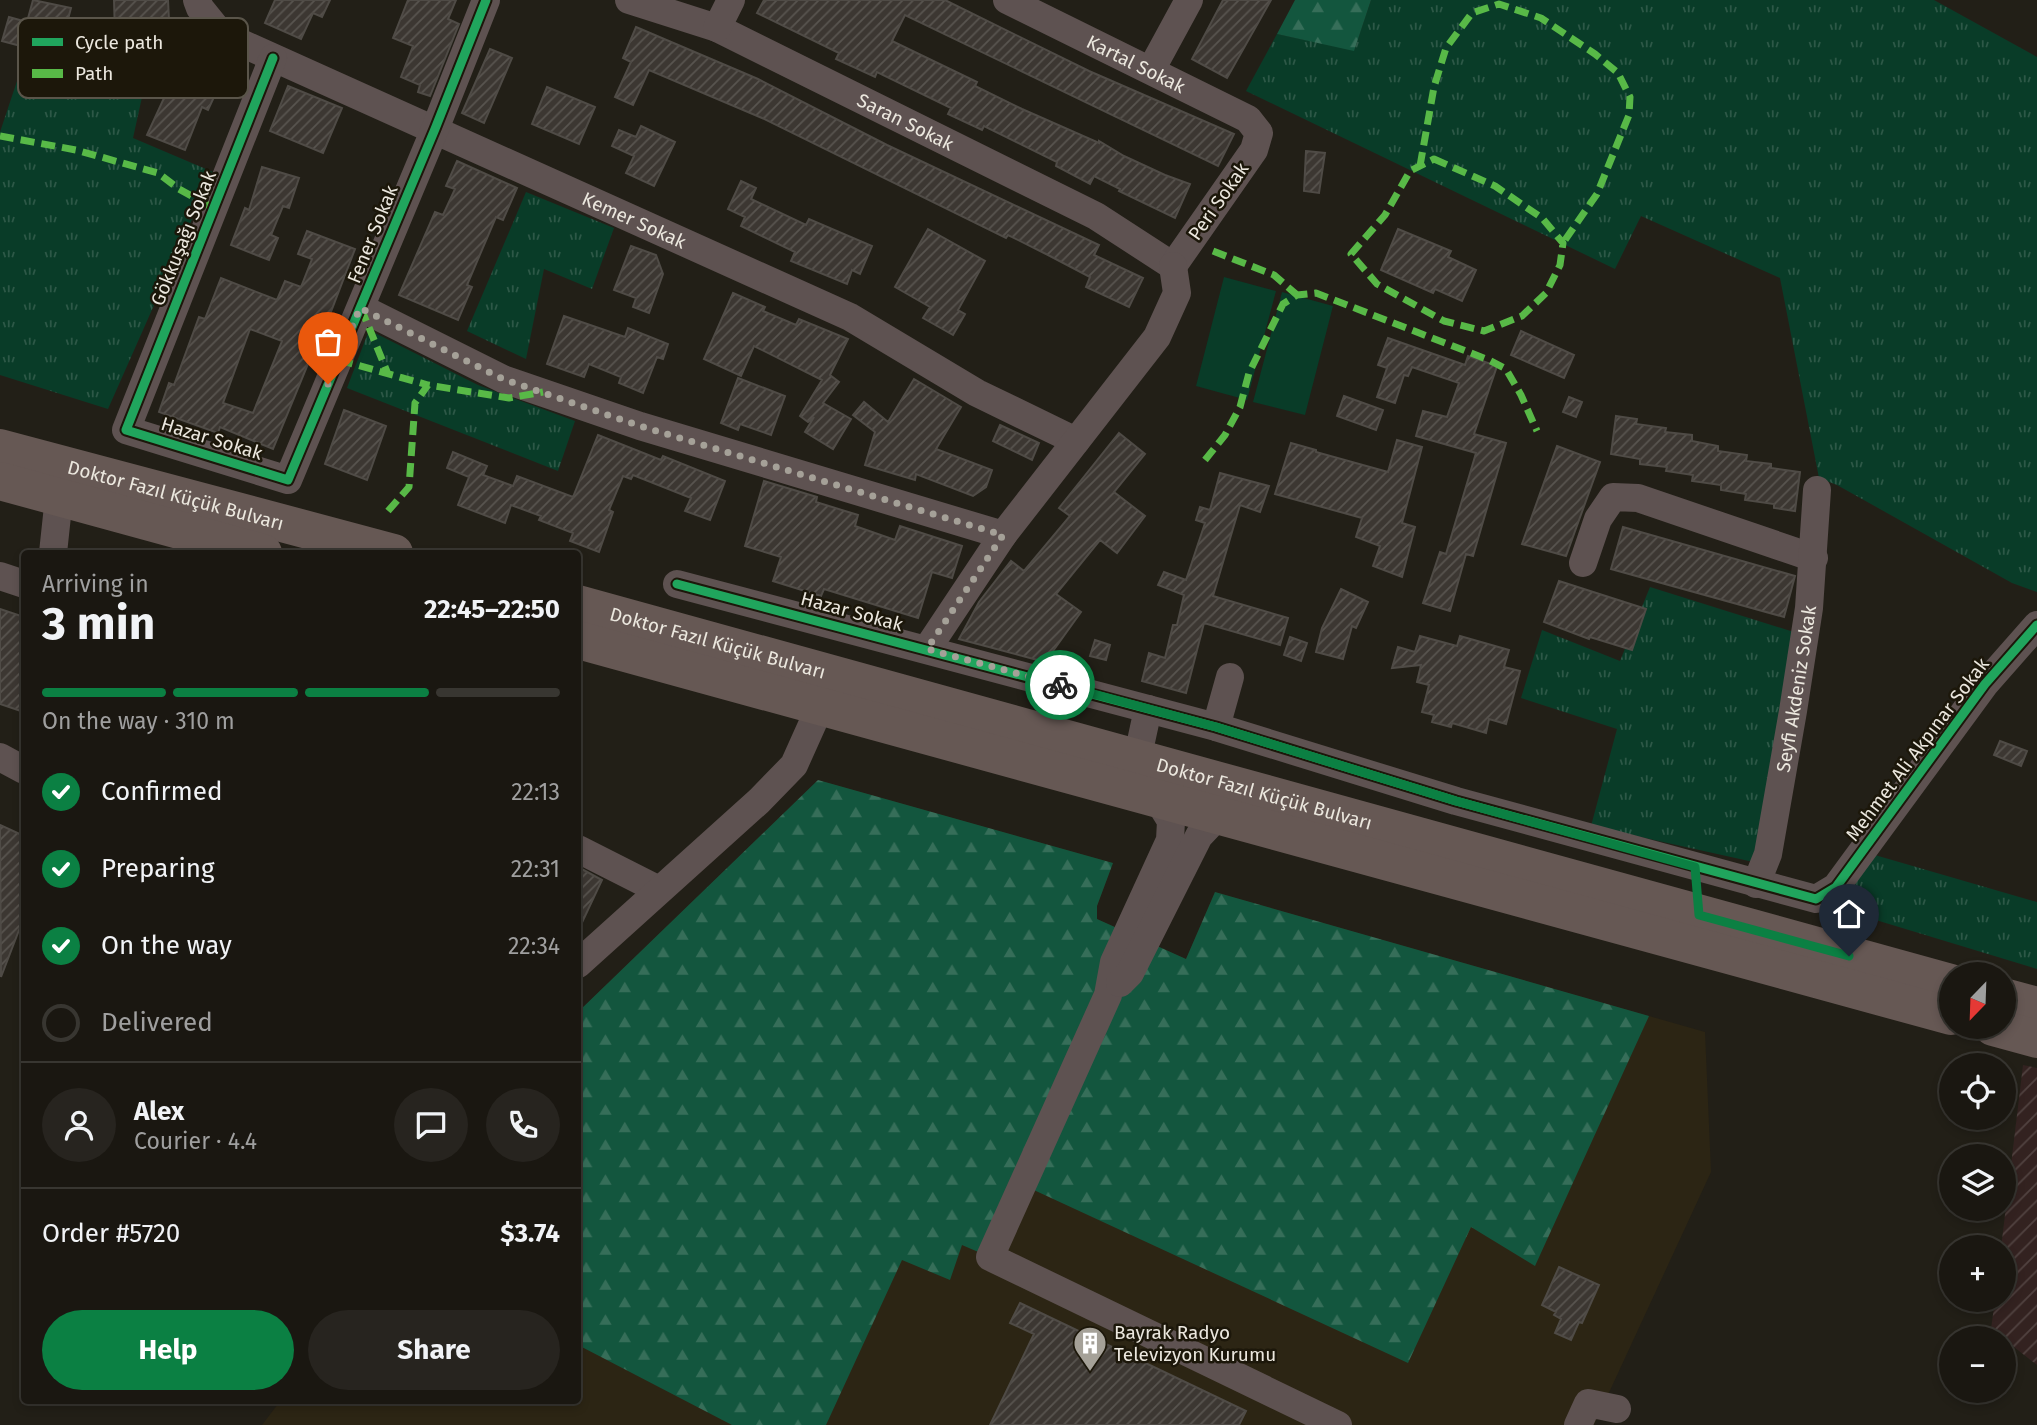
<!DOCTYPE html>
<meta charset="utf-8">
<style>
:root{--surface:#1a1711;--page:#27241f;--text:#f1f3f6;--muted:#9f9f9f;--line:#383631;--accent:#0b8043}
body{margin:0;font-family:"Fira Sans",sans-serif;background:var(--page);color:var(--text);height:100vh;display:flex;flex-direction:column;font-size:26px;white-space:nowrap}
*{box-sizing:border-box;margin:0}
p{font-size:23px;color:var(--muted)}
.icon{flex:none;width:38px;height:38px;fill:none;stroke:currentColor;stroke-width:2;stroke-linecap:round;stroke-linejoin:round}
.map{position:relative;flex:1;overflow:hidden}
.side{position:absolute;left:21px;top:550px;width:560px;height:854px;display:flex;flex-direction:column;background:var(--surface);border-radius:7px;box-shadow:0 4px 10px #0003,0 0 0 2px var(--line)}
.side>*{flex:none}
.needle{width:46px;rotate:203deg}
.controls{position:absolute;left:1939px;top:962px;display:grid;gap:14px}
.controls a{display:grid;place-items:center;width:77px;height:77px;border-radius:50%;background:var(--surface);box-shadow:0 4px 10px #0003,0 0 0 2px var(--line);font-size:35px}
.pin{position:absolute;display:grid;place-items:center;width:60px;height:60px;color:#fff;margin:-72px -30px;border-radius:50% 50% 50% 0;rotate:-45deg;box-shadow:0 0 7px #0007}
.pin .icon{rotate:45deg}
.courier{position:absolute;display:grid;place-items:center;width:70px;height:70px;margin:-35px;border:5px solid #0b8043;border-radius:50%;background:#fff;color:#222;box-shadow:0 2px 9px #0007}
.overview em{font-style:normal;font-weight:700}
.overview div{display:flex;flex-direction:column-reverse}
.overview{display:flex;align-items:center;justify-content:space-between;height:119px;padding:0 21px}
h1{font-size:46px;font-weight:700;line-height:52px}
.bar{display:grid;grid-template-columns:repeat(4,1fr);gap:10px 7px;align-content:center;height:84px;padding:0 21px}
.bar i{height:9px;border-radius:5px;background:var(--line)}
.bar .current{background:var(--accent)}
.bar p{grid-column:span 4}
.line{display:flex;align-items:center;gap:18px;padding:0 21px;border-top:2px solid var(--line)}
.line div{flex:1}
.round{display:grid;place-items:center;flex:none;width:74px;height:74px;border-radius:37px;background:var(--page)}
ol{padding:0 21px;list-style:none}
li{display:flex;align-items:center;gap:21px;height:77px}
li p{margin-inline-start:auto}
li .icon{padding:7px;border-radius:50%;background:var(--accent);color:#fff;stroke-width:4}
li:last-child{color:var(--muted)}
li i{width:38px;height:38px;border:4px solid var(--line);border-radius:50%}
.primary-button{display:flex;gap:14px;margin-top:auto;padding:14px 21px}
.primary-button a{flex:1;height:80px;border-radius:42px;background:var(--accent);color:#fff;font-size:28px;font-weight:700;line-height:80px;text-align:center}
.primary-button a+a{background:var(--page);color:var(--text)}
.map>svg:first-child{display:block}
.built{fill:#2c2514}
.industrial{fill:url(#industrial-furrows)}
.grass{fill:url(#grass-tufts)}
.forest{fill:url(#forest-firs)}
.park{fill:#093c28}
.building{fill:url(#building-hatch);stroke:#4f4b46;stroke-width:2;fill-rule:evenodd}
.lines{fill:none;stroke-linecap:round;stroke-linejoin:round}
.minor{stroke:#5e5251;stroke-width:28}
.highway{stroke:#665854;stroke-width:38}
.quiet{stroke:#58b947;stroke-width:7;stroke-dasharray:14 7;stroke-linecap:butt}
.cycleway-casing{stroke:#1c170a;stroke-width:13}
.cycleway{stroke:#20a55d;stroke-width:9}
.done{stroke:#a5a198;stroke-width:7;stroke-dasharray:0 12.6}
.route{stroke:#0b8043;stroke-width:9}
.labels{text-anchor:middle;stroke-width:5;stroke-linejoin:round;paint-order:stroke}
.street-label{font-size:19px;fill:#ebe7de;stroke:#1c170a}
.poi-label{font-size:19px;fill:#ebe7de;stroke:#1c170a;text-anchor:start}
.key{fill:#1c170a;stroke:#5a554a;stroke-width:2}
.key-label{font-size:19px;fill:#ebe7de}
</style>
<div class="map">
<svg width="2037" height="1425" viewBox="0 0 2037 1425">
<defs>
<pattern id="industrial-furrows" width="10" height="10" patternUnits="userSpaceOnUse" patternTransform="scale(1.75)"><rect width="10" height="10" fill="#332220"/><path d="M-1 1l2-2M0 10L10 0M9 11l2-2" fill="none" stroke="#514240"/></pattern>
<pattern id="grass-tufts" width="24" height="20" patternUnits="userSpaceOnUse" patternTransform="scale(1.75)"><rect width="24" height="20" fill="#093c28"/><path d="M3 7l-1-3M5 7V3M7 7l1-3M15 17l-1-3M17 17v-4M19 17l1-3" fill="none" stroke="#2d5847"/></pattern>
<pattern id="forest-firs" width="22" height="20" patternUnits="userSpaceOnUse" patternTransform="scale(1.75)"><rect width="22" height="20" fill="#13563e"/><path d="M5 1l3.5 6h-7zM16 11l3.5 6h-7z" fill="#366e59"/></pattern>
<pattern id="building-hatch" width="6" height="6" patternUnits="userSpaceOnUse" patternTransform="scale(1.75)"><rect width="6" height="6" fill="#3c3732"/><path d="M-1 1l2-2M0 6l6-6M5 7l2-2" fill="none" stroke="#58544f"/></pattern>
</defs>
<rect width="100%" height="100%" fill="#221f17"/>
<path class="built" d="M818 780 1113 863 1097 906V919L1186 959 1215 892 1705 1032 1711 1172 1594 1425H262L281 1400H578V1012Z"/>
<path class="industrial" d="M2023 1065 2037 1068V1365L1991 1329 1995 1300H2004V1248H2001Z"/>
<path class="grass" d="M1371 0H1934L2037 57V592L2012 583 1837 485 1819 478 1780 278 1641 216 1615 269 1246 91 1277 34 1354 50Z
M25 57 144 88 133 138 213 172 108 409 0 375V132Z
M526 192 614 228 592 289 544 269 526 359 467 331Z
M369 330 478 385 575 421 558 471 347 388Z
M1650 587 1816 639 1776 867 1591 826 1617 729 1521 698 1542 630 1620 661Z
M1868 853 2037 902V969L1833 907Z"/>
<path class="forest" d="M1295 0H1371L1354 51 1277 34Z
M818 780 1113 863 1097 906V919L1186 959 1215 892 1649 1016 1535 1266 1471 1227 1408 1363 1023 1185 990 1257 962 1245 950 1280 902 1260 826 1425H732L578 1345V1012Z"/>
<path class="park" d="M1224 277 1276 291 1247 400 1196 386Z
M1282 292 1333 306 1305 415 1253 402Z"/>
<path class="building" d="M33 0 71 8 58 56 2 41 9 17 27 22Z
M114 0H168L169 20 149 21V35L115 36Z
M275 0H330L322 17 313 13 301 39 265 23Z
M408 0H456L448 19 459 24 430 96 418 92 420 85 401 77 413 46 393 38Z
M764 0H945L1089 71 1234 134 1218 166 905 15 892 41 977 82 975 86 1022 109 1099 143V141L1124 156 1165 175 1190 184 1175 218 1119 191 1120 189 1094 176 1090 184 1056 166 1057 162 984 126 982 130 948 114 951 108 877 72 875 77 836 59 839 53 757 13Z
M1223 0H1271L1227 78 1192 59Z
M636 27 758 79 887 145 1099 245 1094 255 1143 278 1129 307 1086 287 1090 277 1048 255 1008 235 1006 238 762 118 649 70 633 105 615 97 631 62 623 58Z
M187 48 201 54 199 60 216 67 205 93 214 97 208 110 202 107 185 150 147 135Z
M490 49 512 58 484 123 462 113Z
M288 86 342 108 323 153 270 131Z
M547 87 595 107 579 144 532 124Z
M641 126 675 142 654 186 626 173 634 156 612 146 619 130 636 137Z
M1306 151 1325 153 1319 193 1304 191Z
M457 161 517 188 503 220 496 217 467 285 472 287 458 320 399 295 435 212 443 215 455 189 446 186Z
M262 167 299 178 289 208 283 206 271 235 278 238 269 260 231 245 245 208 249 210Z
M741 181 756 188 751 199 806 225 809 219 872 246 860 274 852 270 847 284 791 261 795 252 741 226 745 217 728 209Z
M928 229 985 261 958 310 965 314 953 335 923 318 930 307 895 287Z
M1398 229 1451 251 1448 257 1476 270 1462 301 1435 289 1433 293 1381 270Z
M307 231 355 249 319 343 317 342 273 449 220 427 218 433 159 412 169 383 174 385 199 317 205 319 221 278 277 300 285 281 301 287 312 259 298 254ZM250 329 282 341 253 413 223 403Z
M631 246 656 255 663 274 649 313 633 307 636 298 614 290Z
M733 293 765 307 763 311 796 325 799 319 848 339 830 375 839 382 823 403 851 419 833 449 805 432 814 417 808 422 800 416 822 380 754 346 741 376 704 359Z
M564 316 625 337 628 328 668 344 663 359 657 357 643 393 619 383 621 377 589 364 584 377 547 364Z
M1521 331 1574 355 1564 378 1511 355Z
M1388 338 1465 365 1468 356 1497 366 1474 434 1506 443 1473 556 1466 554 1450 611 1423 603 1440 552 1446 554 1476 453 1416 436 1423 411 1447 417 1459 383 1412 367 1408 376 1404 375 1395 403 1377 397 1387 368 1378 365Z
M738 378 785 396 771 435 740 424 738 430 721 423Z
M914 379 961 407 936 449 992 470 986 487 973 496 916 474 915 480 865 465 875 432 853 415 864 402 888 422Z
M1344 396 1383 410 1376 430 1337 416Z
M1569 397 1582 402 1576 417 1563 412Z
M344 410 386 426 367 480 325 464Z
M1616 416 1637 419 1636 424 1666 428 1665 432 1692 435V441L1718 446V451L1747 455 1746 461 1771 464V468L1800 472 1795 511 1774 508V504L1745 500 1746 494 1721 490V485L1692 481 1693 475 1666 471 1667 467 1640 464V459L1611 454Z
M1000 425 1039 443 1032 460 993 441Z
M1119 433 1145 454 1114 492 1145 516 1117 553 1100 540 1056 594 1081 612 1045 662 959 639 979 602 1011 561 1024 571 1070 516 1059 508Z
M598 435 661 460 663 456 725 481 710 520 685 511 691 498 633 475 631 479 623 476 609 510 613 512 599 552 570 541 573 533 539 520 541 516 511 505 505 523 458 505 469 477 447 468 453 452 487 466 483 475 513 486 517 476 573 497Z
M1397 440 1422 447 1402 523 1415 527 1402 577 1373 566 1380 546 1356 537 1362 518 1275 494 1291 443 1316 450V452L1388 472Z
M1557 446 1600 462 1566 556 1522 544Z
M1220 473 1269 486 1260 512 1240 505 1213 596 1288 618 1280 645 1204 623 1186 693 1142 681 1149 653 1165 658 1173 625H1177L1184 595 1158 585 1164 572 1186 580 1205 523 1196 520 1200 507 1210 510Z
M764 481 817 497 816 502 858 515 855 526 895 540 900 526 962 546 952 578 932 572 918 618 824 589 821 596 773 581 781 557 745 546Z
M1623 527 1795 576 1784 617 1611 569Z
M1559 581 1646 609 1632 650 1590 637 1589 639 1544 622Z
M1341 589 1368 602 1356 628 1352 626 1343 659 1316 652 1322 628Z
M0 609 24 617V712L0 704Z
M1420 636 1457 646 1460 636 1509 650 1504 667 1520 671 1506 724 1489 719 1486 733 1452 723 1451 727 1432 722 1434 715 1422 712 1429 685 1417 682 1421 665 1392 668 1398 647 1415 652Z
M1290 637 1307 643 1301 661 1284 655Z
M1095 640 1110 645 1106 660 1090 656Z
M2000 741 2027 751 2021 766 1994 755Z
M0 825 24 836V917L1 977Z
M578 867 602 880 578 931Z
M1559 1267 1599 1285 1582 1323 1579 1322 1571 1340 1555 1333 1561 1319 1554 1315 1556 1312 1542 1305Z
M1020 1303 1246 1411 1239 1425H990L1034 1334 1010 1323Z"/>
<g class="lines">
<g class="minor">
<path id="s1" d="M197 0 200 8 221 34 850 317 977 393 1076 441"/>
<path id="s2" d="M629 0 717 28 1096 216 1173 266"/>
<path id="s3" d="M1007 0 1248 119 1259 133 1254 150 1173 266"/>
<path d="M717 28 731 0"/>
<path d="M273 58 126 430 288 480 435 129 486 0"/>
<path d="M1151 70 1189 0"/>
<path d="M361 308 503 379 640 426 1003 535"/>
<path d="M53 553 59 497"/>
<path d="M1583 563 1598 519 1613 497 1638 498 1814 558"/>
<path d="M0 576 24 584"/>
<path d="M677 584 1216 727 1456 801 1816 899 1836 887 1985 684 2037 625"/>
<path d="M927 649 1003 535 1157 337 1177 293 1173 266"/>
<path d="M1216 727 1230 677"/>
<path d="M0 757 24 770"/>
<path d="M1137 760 1148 709"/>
<path d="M1158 800 1171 821 1170 840 1114 962 1108 995 990 1257 1338 1425"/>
<path d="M578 849 659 890"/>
<path id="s4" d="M1756 884 1768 854 1793 711 1809 608 1817 490"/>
<path d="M578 964 759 801 794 765 820 707"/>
<path d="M1120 983 1130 973 1199 836 1217 817"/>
<path d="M1578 1425 1588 1403 1617 1409"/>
</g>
<g class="highway">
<path id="s5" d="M0 448 394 553"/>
<path d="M0 481 263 553"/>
<path id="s6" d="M578 604 1951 983"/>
<path d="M578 640 1951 1016"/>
<path d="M2004 997 2037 1006"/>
<path d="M1993 1027 2037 1039"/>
</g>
<path class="quiet" d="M0 136 76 150 158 173 179 189 213 208
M1434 159 1495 186 1542 218 1563 243 1560 265 1546 293 1522 316 1484 331 1444 321 1377 284 1351 254 1385 215 1410 171Z
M1420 166 1434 87 1446 48 1472 13 1499 4 1541 18 1595 54 1618 73 1630 97 1629 115 1597 194 1563 243
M1213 251 1274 275 1297 295
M361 308 388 374
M339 360 428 385
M1205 460 1225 435 1240 407 1249 373 1283 304 1297 295 1316 293 1489 360 1506 369 1521 395 1537 431
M388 511 409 487 415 403 428 385 509 398 543 392"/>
<defs>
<path id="cycleway" d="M273 58 126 430 288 480 435 129 486 0
M677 584 1216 727 1456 801 1816 899 1836 887 1985 684 2037 625"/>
</defs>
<use href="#cycleway" class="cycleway-casing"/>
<use href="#cycleway" class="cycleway"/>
</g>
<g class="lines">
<path class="done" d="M328 384 360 308 503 379 640 426 1003 535 927 649 1060 685"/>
<path class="route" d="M1060 685 1216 727 1456 801 1695 867 1699 915 1849 956"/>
</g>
<defs>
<symbol id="building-pin" viewBox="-11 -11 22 30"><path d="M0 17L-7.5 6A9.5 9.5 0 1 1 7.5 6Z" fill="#a5a198" stroke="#1c170a"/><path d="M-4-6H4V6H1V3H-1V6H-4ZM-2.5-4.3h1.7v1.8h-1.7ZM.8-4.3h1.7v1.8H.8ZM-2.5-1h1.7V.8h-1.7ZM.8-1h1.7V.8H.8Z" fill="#fff"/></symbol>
</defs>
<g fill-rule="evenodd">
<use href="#building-pin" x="1071" y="1324" width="38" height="52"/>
</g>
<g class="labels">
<g class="street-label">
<text dy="7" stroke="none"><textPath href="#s3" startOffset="144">Kartal Sokak</textPath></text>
<text dy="7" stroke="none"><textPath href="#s2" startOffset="303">Saran Sokak</textPath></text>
<text transform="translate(1218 201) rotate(-55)" y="7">Peri Sokak</text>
<text dy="7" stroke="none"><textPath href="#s1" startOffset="495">Kemer Sokak</textPath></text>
<text transform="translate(372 234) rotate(-68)" y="7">Fener Sokak</text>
<text transform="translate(183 238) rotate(-68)" y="7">Gökkuşağı Sokak</text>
<text transform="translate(212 438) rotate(17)" y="7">Hazar Sokak</text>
<text dy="7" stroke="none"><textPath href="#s5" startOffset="182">Doktor Fazıl Küçük Bulvarı</textPath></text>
<text transform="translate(852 611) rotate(15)" y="7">Hazar Sokak</text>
<text dy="7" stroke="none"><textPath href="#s6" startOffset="145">Doktor Fazıl Küçük Bulvarı</textPath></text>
<text dy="7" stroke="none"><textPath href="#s4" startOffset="200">Seyfi Akdeniz Sokak</textPath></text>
<text transform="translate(1917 749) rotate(-53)" y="7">Mehmet Ali Akpınar Sokak</text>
<text dy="7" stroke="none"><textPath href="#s6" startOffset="712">Doktor Fazıl Küçük Bulvarı</textPath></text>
</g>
<g class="poi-label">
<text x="1114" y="1339">Bayrak Radyo<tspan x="1114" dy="22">Televizyon Kurumu</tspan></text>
</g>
</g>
<rect x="18" y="18" width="230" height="80" rx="10" class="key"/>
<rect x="32" y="38" width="31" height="8" fill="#20a55d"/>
<rect x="32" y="69" width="31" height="9" fill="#58b947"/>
<g class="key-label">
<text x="75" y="49">Cycle path</text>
<text x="75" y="80">Path</text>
</g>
</svg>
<div class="controls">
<a><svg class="needle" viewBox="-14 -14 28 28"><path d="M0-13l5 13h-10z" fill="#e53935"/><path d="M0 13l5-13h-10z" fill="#9f9f9f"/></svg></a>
<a><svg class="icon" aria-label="locate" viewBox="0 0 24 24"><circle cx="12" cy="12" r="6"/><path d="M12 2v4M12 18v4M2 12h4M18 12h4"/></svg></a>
<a><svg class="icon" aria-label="layers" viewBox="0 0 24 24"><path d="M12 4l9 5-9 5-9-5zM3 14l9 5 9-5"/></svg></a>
<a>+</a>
<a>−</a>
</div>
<div class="pin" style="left:328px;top:384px;background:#ea580c"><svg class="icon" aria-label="bag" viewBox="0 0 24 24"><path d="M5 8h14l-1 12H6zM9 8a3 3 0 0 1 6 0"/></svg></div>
<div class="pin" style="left:1849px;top:956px;background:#1f2937"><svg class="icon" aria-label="home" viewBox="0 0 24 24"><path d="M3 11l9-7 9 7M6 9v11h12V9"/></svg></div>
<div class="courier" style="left:1060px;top:685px"><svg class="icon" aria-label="bike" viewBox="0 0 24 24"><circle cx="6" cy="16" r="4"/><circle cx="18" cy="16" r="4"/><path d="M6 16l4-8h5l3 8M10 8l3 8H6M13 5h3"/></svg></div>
<section class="side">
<div class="overview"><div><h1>3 min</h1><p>Arriving in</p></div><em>22:45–22:50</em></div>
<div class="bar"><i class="current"></i><i class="current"></i><i class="current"></i><i></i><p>On the way · 310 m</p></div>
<ol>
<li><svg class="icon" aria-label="check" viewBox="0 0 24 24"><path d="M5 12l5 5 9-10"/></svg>Confirmed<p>22:13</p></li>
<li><svg class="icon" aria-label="check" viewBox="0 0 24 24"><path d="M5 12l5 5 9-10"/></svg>Preparing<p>22:31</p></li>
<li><svg class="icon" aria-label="check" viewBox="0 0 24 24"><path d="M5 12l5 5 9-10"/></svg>On the way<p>22:34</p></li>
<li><i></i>Delivered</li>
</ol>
<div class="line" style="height:126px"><a class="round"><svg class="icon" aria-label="person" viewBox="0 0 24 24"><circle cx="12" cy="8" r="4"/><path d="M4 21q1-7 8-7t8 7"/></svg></a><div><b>Alex</b><p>Courier · 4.4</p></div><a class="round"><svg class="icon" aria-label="chat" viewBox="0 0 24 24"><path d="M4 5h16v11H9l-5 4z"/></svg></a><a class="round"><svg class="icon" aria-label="phone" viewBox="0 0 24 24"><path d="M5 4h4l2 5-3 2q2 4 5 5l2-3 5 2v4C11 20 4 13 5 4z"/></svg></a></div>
<div class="line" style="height:91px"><div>Order #5720</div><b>$3.74</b></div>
<div class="primary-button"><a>Help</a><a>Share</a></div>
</section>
</div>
